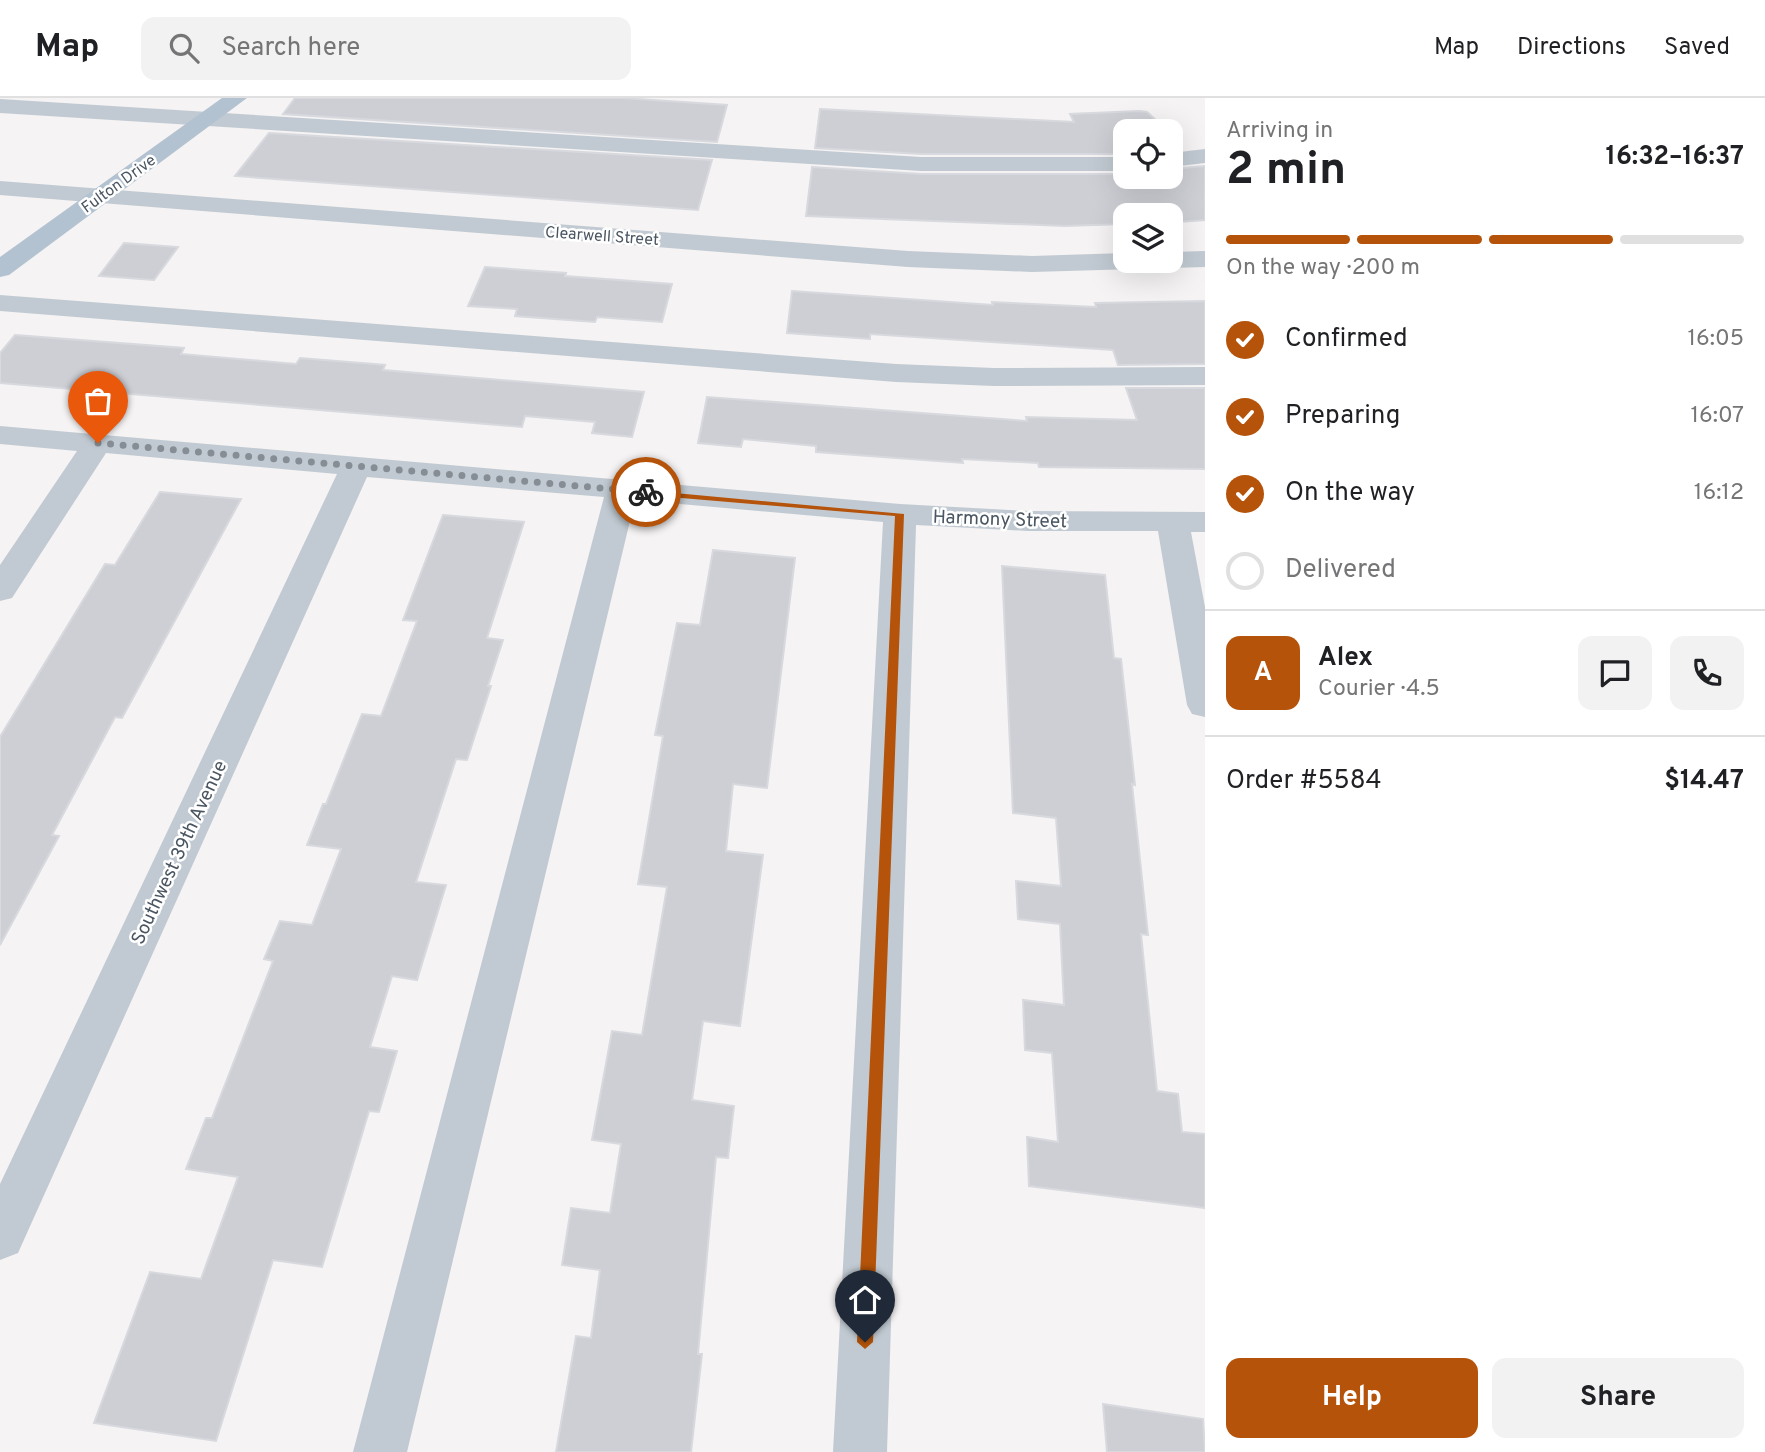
<!DOCTYPE html>
<meta charset="utf-8">
<style>
:root{--surface:#fff;--page:#f2f2f2;--text:#202124;--muted:#757577;--line:#e0e0e0;--accent:#b45309}
body{margin:0;font-family:Overpass,sans-serif;background:var(--page);color:var(--text);height:100vh;display:flex;flex-direction:column;font-size:26px;white-space:nowrap}
*{box-sizing:border-box;margin:0}
p{font-size:23px;color:var(--muted)}
.icon{flex:none;width:38px;height:38px;fill:none;stroke:currentColor;stroke-width:2;stroke-linecap:round;stroke-linejoin:round}
.map{position:relative;flex:1;overflow:hidden}
.details{display:flex;flex-direction:column;background:var(--surface);width:560px}
.details>*{flex:none}
.fabs{position:absolute;left:1113px;top:21px;display:grid;gap:14px}
.fabs a{display:grid;place-items:center;width:70px;height:70px;border-radius:14px;background:var(--surface);box-shadow:0 7px 28px #0002;font-size:35px}
.pin{position:absolute;display:grid;place-items:center;width:60px;height:60px;color:#fff;margin:-72px -30px;border-radius:50% 50% 50% 0;rotate:-45deg;box-shadow:0 0 7px #0007}
.pin .icon{rotate:45deg}
.courier{position:absolute;display:grid;place-items:center;width:70px;height:70px;margin:-35px;border:5px solid #b45309;border-radius:50%;background:#fff;color:#222;box-shadow:0 2px 9px #0007}
.summary em{font-style:normal;font-weight:700}
.summary div{display:flex;flex-direction:column-reverse}
.summary{display:flex;align-items:center;justify-content:space-between;height:119px;padding:0 21px}
h1{font-size:46px;font-weight:700;line-height:52px}
.bar{display:grid;grid-template-columns:repeat(4,1fr);gap:10px 7px;align-content:center;height:84px;padding:0 21px}
.bar i{height:9px;border-radius:5px;background:var(--line)}
.bar .active{background:var(--accent)}
.bar p{grid-column:span 4}
.line{display:flex;align-items:center;gap:18px;padding:0 21px;border-top:2px solid var(--line)}
.line div{flex:1}
.round{display:grid;place-items:center;flex:none;width:74px;height:74px;border-radius:14px;background:var(--page)}
ol{padding:0 21px;list-style:none}
li{display:flex;align-items:center;gap:21px;height:77px}
li p{margin-inline-start:auto}
li .icon{padding:7px;border-radius:50%;background:var(--accent);color:#fff;stroke-width:4}
li:last-child{color:var(--muted)}
li i{width:38px;height:38px;border:4px solid var(--line);border-radius:50%}
.action{display:flex;gap:14px;margin-top:auto;padding:14px 21px}
.action a{flex:1;height:80px;border-radius:14px;background:var(--accent);color:#fff;font-size:28px;font-weight:700;line-height:80px;text-align:center}
.action a+a{background:var(--page);color:var(--text)}
header{display:flex;align-items:center;gap:42px;box-sizing:border-box;height:98px;padding:0 35px;background:var(--surface);border-bottom:2px solid var(--line)}
header strong{font-size:33px}
nav{display:flex;gap:38px;margin-inline-start:auto;font-size:24px}
.search{width:490px;height:63px;background:var(--page);display:flex;align-items:center;gap:18px;box-sizing:border-box;padding:0 24px;border-radius:14px;color:var(--muted);font-size:26px}
main{display:flex;flex:1;min-height:0}
.map>svg:first-child{display:block}
.building{fill:#cdcfd5;stroke:#d7d9de;stroke-width:2}
.lines{fill:none;stroke-linecap:round;stroke-linejoin:round}
.minor{fill:#c1cad2;fill-rule:evenodd}
.major{fill:#b3c2d1;fill-rule:evenodd}
.route{fill:#b45309}
.done{stroke:#868d94;stroke-width:7;stroke-dasharray:0 12.6}
.labels{text-anchor:middle;stroke-width:5;stroke-linejoin:round;paint-order:stroke}
.far-street-label{font-size:16px;fill:#4a5661;stroke:#fff}
.street-label{font-size:19px;fill:#4a5661;stroke:#fff}
</style>
<header>
<strong>Map</strong>
<div class="search"><svg class="icon" aria-label="search" viewBox="0 0 24 24"><circle cx="10" cy="10" r="6"/><path d="M15 15l6 6"/></svg>Search here</div>
<nav><a>Map</a><a>Directions</a><a>Saved</a></nav>
</header>
<main>
<div class="map">
<svg width="1205" height="1354" viewBox="0 0 1205 1354">
<rect width="100%" height="100%" fill="#f5f3f3"/>
<path class="building" d="M295 0H623L727 7 717 44 283 16Z
M820 11 1074 24 1070 16 1139 13 1147 14 1168 33H1125V56H921L815 50Z
M269 35 712 62 698 112 235 78Z
M1205 68V122L1180 124 1174 117H1125V126L1065 128 806 118 812 69 921 76H1125V79H1171V71Z
M124 145 178 149 154 182 99 178Z
M485 169 566 175 565 178 672 186 662 224 597 219 595 224 515 218 517 211 468 208Z
M792 193 993 207 992 204 1096 209 1095 205 1205 203V266L1118 267 1113 252 870 236V241L787 235Z
M15 237 184 250 181 256 296 266 300 260 385 267 383 272 644 294 632 339 592 335 595 324 525 318 522 329 0 285V255Z
M1126 290H1205V371L1039 369 1038 365 962 361 963 365 816 354V348L743 341 741 349 698 345 707 299 1027 323 1026 319 1137 322Z
M160 394 241 401 122 620 115 619 52 737 59 738 0 847V639L105 466 115 467Z
M443 417 524 424 487 540 503 542 488 588H491L467 662 456 661 416 784 446 787 417 882 392 878 370 949 397 953 379 1014 369 1013 322 1169 273 1162 216 1343 94 1325 150 1174 201 1181 238 1079 186 1071 206 1020H212L273 863 264 861 280 823 312 827 341 751 307 747 323 706H326L362 616 381 618 417 523 403 522Z
M713 452 795 460 767 690 733 686 726 753 763 757 740 928 703 923 692 1002 734 1008 728 1060 716 1059 698 1256H702L691 1354H556L576 1238 591 1240 600 1172 562 1167 571 1110 610 1115 621 1046 592 1042 612 933 642 937 667 789 638 786 663 638 655 637 677 525 700 527Z
M1002 468 1105 477 1114 560 1121 561 1135 687 1132 686 1148 837 1141 836 1157 993 1178 996 1182 1034 1205 1036V1110L1029 1088 1027 1039 1058 1044 1052 955 1025 952 1023 902 1064 907 1060 826 1018 821 1016 783 1061 788 1056 720 1013 715Z
M1103 1306 1203 1321 1205 1354H1107Z"/>
<g class="lines">
<path class="minor" d="M0 1 921 59H1125V73H921L0 15Z
M1205 51V65L1171 69V55Z
M0 83 908 153 1032 158 1125 155V163H1171V154L1205 153V169L1032 174 908 169 0 97Z
M0 197 896 266 994 270 1205 269V287L994 288 896 284 0 213Z
M0 328 900 406 1028 413 1205 414V434H1191L1205 509V619L1192 616 1187 607 1158 433H1028L916 427 887 1354H833L883 424 635 402 407 1354H353L604 399 367 379 18 1155 0 1162V1086L337 376 106 355 12 500 0 503V467L77 353 0 346Z"/>
<path class="major" d="M222 0H247L9 177 0 179V159Z"/>
</g>
<path class="route" d="M642 392 904 416 873 1244 865 1251 857 1244 895 418 646 397Z"/>
<g class="lines">
<path class="done" d="M98 345 646 394"/>
</g>
<g class="labels">
<g class="far-street-label">
<text transform="translate(118 85) rotate(-36)" y="6">Fulton Drive</text>
<text transform="translate(602 137) rotate(4)" y="6">Clearwell Street</text>
</g>
<g class="street-label">
<text transform="translate(1000 420) rotate(2)" y="7">Harmony Street</text>
<text transform="translate(178 754) rotate(-65)" y="7">Southwest 39th Avenue</text>
</g>
</g>
</svg>
<div class="fabs">
<a><svg class="icon" aria-label="locate" viewBox="0 0 24 24"><circle cx="12" cy="12" r="6"/><path d="M12 2v4M12 18v4M2 12h4M18 12h4"/></svg></a>
<a><svg class="icon" aria-label="layers" viewBox="0 0 24 24"><path d="M12 4l9 5-9 5-9-5zM3 14l9 5 9-5"/></svg></a>
</div>
<div class="pin" style="left:98px;top:345px;background:#ea580c"><svg class="icon" aria-label="bag" viewBox="0 0 24 24"><path d="M5 8h14l-1 12H6zM9 8a3 3 0 0 1 6 0"/></svg></div>
<div class="pin" style="left:865px;top:1244px;background:#1f2937"><svg class="icon" aria-label="home" viewBox="0 0 24 24"><path d="M3 11l9-7 9 7M6 9v11h12V9"/></svg></div>
<div class="courier" style="left:646px;top:394px"><svg class="icon" aria-label="bike" viewBox="0 0 24 24"><circle cx="6" cy="16" r="4"/><circle cx="18" cy="16" r="4"/><path d="M6 16l4-8h5l3 8M10 8l3 8H6M13 5h3"/></svg></div>
</div>
<section class="details">
<div class="summary"><div><h1>2 min</h1><p>Arriving in</p></div><em>16:32–16:37</em></div>
<div class="bar"><i class="active"></i><i class="active"></i><i class="active"></i><i></i><p>On the way · 200 m</p></div>
<ol>
<li><svg class="icon" aria-label="check" viewBox="0 0 24 24"><path d="M5 12l5 5 9-10"/></svg>Confirmed<p>16:05</p></li>
<li><svg class="icon" aria-label="check" viewBox="0 0 24 24"><path d="M5 12l5 5 9-10"/></svg>Preparing<p>16:07</p></li>
<li><svg class="icon" aria-label="check" viewBox="0 0 24 24"><path d="M5 12l5 5 9-10"/></svg>On the way<p>16:12</p></li>
<li><i></i>Delivered</li>
</ol>
<div class="line" style="height:126px"><b class="round" style="background:var(--accent);color:#fff">A</b><div><b>Alex</b><p>Courier · 4.5</p></div><a class="round"><svg class="icon" aria-label="chat" viewBox="0 0 24 24"><path d="M4 5h16v11H9l-5 4z"/></svg></a><a class="round"><svg class="icon" aria-label="phone" viewBox="0 0 24 24"><path d="M5 4h4l2 5-3 2q2 4 5 5l2-3 5 2v4C11 20 4 13 5 4z"/></svg></a></div>
<div class="line" style="height:91px"><div>Order #5584</div><b>$14.47</b></div>
<div class="action"><a>Help</a><a>Share</a></div>
</section>
</main>
